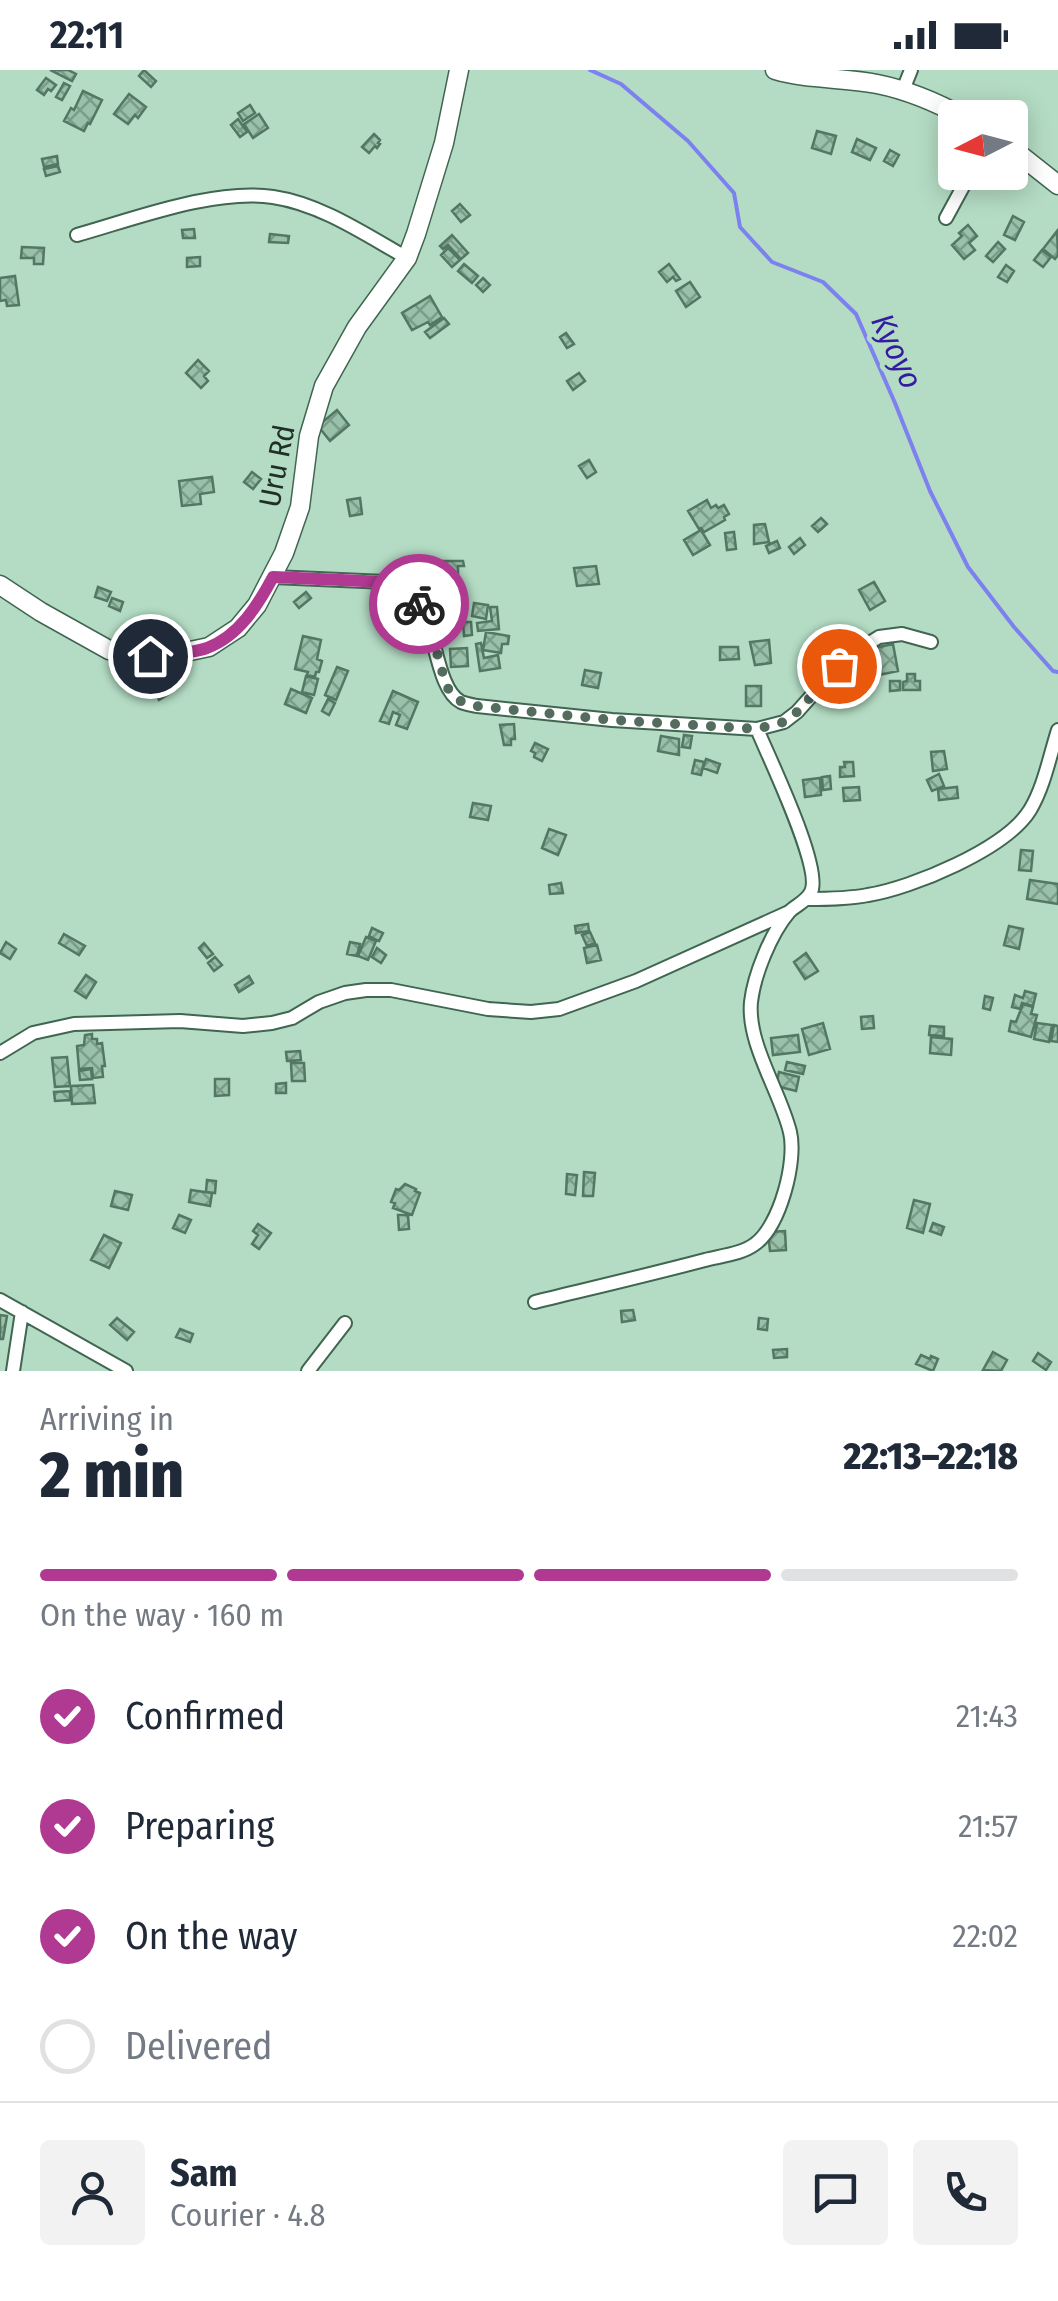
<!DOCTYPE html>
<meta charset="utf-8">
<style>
:root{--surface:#fff;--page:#f2f2f3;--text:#1f2937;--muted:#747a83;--line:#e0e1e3;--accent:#b03a92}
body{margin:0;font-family:"Fira Sans Condensed",sans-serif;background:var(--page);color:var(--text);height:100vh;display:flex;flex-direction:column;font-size:38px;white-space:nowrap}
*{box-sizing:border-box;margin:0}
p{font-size:32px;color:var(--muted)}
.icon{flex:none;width:55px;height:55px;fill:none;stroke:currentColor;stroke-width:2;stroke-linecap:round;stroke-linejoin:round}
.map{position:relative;height:1301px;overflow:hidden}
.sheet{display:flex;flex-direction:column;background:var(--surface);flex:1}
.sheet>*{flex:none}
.needle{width:65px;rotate:264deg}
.controls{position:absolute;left:938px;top:30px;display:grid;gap:20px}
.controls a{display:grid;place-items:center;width:90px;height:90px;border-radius:10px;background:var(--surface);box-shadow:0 5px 25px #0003;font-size:50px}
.pin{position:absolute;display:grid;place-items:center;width:85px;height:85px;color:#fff;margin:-42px;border:5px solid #fff;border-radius:50%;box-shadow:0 2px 10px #0007}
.courier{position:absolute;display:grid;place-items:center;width:100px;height:100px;margin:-50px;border:8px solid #b03a92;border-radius:50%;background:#fff;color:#222;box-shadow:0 2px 12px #0007}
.headline em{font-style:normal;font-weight:800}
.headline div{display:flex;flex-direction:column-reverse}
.headline{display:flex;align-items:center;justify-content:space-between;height:170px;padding:0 40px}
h1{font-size:65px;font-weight:800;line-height:75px}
.bar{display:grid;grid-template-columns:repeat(4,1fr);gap:15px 10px;align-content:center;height:120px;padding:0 40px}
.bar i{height:12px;border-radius:8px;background:var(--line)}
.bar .selected{background:var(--accent)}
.bar p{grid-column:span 4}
.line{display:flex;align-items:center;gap:25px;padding:0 40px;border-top:2px solid var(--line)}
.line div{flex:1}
.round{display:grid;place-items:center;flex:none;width:105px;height:105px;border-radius:10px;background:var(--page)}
ol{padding:0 40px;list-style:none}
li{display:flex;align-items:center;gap:30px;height:110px}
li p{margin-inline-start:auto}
li .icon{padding:10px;border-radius:50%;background:var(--accent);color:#fff;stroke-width:4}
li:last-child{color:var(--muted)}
li i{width:55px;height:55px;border:5px solid var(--line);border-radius:50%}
.status{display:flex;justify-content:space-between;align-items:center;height:70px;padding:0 50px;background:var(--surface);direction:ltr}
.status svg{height:28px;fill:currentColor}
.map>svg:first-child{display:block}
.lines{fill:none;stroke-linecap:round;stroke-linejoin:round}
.stream{stroke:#7d81f0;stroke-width:4}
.building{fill:url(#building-cross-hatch);stroke:#527762;stroke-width:2.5}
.street-casing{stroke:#406551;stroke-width:16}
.secondary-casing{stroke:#406551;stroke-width:21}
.street{stroke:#fff;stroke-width:12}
.secondary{stroke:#fff;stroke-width:18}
.done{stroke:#546c5e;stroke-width:10;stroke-dasharray:0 18}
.route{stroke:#b03a92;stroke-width:12}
.labels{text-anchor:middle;stroke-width:9;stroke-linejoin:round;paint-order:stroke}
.street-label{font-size:30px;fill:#203027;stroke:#b4dcc4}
.water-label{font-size:32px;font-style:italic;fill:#341c9f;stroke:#b4dcc4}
</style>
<div class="status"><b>22:11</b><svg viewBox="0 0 49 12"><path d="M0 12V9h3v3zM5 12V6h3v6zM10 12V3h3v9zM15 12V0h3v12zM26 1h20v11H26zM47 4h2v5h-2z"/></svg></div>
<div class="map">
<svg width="1058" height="1301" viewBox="0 0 1058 1301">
<defs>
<pattern id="building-cross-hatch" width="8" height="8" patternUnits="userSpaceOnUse" patternTransform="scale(2.5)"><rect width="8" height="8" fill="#99c0a9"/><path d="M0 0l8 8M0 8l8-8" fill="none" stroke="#7c9c8a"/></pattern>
</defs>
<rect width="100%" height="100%" fill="#b4dcc4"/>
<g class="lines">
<path class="stream" d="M590 0 621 14 688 71 734 123 740 157 772 192 823 212 856 244 895 333 930 421 968 497 1014 557 1053 601 1058 602"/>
</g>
<path class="building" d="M50 0H68L76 4 72 11Z
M144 0 156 11 151 17 139 6Z
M46 8 56 15 51 21 48 19 44 25 37 20Z
M64 13 70 16 62 30 56 27Z
M83 21 102 30 90 54 88 53 84 61 64 51 71 38 74 40Z
M129 24 146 37 138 48 135 45 128 54 114 44Z
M250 35 255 43 243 51 238 43Z
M259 44 268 58 253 68 244 54Z
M238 49 247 62 240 67 231 55Z
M817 61 836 66 831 84 812 78Z
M374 64 380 70 378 73 380 74 377 78 375 76 369 83 362 77Z
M857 69 876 78 870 90 852 82Z
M890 80 899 85 893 96 884 91Z
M57 86 58 94 44 97 42 89Z
M58 96 60 102 46 106 44 99Z
M460 134 470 145 461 152 452 141Z
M1013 146 1024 152 1015 170 1004 165Z
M968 155 977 166 969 173 975 180 964 189 952 175 962 166 959 163Z
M194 159 195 168H183L182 160Z
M1057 161 1058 185 1055 189 1043 179Z
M270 164 289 166 288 173 269 172Z
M452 165 468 183 461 189 448 175 443 179 440 176Z
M998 172 1005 179 993 192 986 186Z
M22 177 44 178 43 194H34V188H21Z
M448 178 460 190 452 197 441 185Z
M1042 180 1051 187 1043 197 1034 190Z
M200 187V196L187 197V188Z
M464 194 478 206 472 213 458 201Z
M669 194 680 209 676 211 673 207 667 212 659 202Z
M1006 195 1014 201 1007 212 998 207Z
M15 206 19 235 7 236 6 230 0 231V208Z
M483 208 490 215 483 222 476 215Z
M690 212 700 227 686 237 676 221Z
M430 226 442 247 430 255 428 252 412 260 402 243Z
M444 248 449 254 430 268 425 262Z
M566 263 574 274 567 278 560 267Z
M198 290 209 301 204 306 208 311 201 318 186 303Z
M579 303 585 311 573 320 567 311Z
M337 340 349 355 330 371 318 356Z
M589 390 596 402 587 408 579 396Z
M252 402 261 409 253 419 244 412Z
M212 407 214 422 200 424 201 434 182 436 179 411Z
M360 428 362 444 350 446 347 430Z
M707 430 711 438 716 435 718 438 724 435 729 444 724 447 725 450 704 462 701 458 699 459 688 441Z
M821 448 827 454 818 462 812 456Z
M765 454 769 472 754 474V455Z
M701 460 710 475 693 485 684 470Z
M734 462 736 479 727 480 725 463Z
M800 468 805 475 794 484 789 477Z
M777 471 780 478 769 483 766 476Z
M443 491H463L464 496H458V507H453V510H444Z
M596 496 599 514 577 516 574 498Z
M874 512 885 531 870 540 859 520Z
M98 517 111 522 107 531 95 527Z
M306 522 311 528 299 538 294 532Z
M112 528 123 532 120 541 109 536Z
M474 533 488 535 486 549 472 546Z
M490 537H497L499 559 478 561 477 553 492 551Z
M463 552H471L472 565 464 566Z
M486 562 509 566 508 574H502L501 583 483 580Z
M303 566 321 570 317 589 322 591 319 602H316L315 607 307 605 308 602 295 599Z
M769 570 771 593 755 595 750 572Z
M481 573 484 588 498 585 500 598 480 601 476 574Z
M893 574 898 601 879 605 874 578Z
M720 577H738L739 589 720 590Z
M467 578 468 596 451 597 450 579Z
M337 597 348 601 336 630 325 625Z
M585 600 601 603 598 618 582 615Z
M907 604H915V611H920V620H903V612L907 611Z
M306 606 318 609 314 625 302 622Z
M890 611H900V620L890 621Z
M161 613 167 625 159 630 153 618Z
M746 616H761V636H746Z
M291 619 312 628 306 643 285 634Z
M393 621 418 632 407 659 396 655 400 645 393 642 389 654 380 651Z
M328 629 335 633 329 645 322 641Z
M514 654 515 669H511V675H504L500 655Z
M684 665 692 666 690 678 682 677Z
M661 666 679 669V685L658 681Z
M535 673 548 679 542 691 534 687 535 683 531 681Z
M944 681 947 699 933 701 931 682Z
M706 689 720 694 717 703 703 698Z
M695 690 704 692 701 705 692 703Z
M844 692H853L854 706 840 707V697H845Z
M939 704 944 716 932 721 927 710Z
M830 706 831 719 823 720 822 707Z
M820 708 821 725 805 727 803 710Z
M859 717 860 730 844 731 843 718Z
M957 717 958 728 939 730 938 719Z
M473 733 491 736 488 750 470 747Z
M549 759 566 765 558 785 542 778Z
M1021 780 1033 781 1031 801 1019 800Z
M1030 810 1058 814V834L1027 829Z
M561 813 563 823 550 824 549 815Z
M588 854 589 861 576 863 575 856Z
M1009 856 1023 859 1019 879 1004 875Z
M372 858 383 863 379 871 369 866Z
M590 862 595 873 587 876 582 865Z
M64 864 85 876 79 885 59 873Z
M366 867 376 871 368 890 358 886Z
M6 872 16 879 10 889 0 883Z
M350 872 360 874 357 886 347 884Z
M204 873 213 884 207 888 199 878Z
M597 875 601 890 587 893 584 878Z
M377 878 386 885 381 893 372 887Z
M806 883 818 901 805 909 794 892Z
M215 887 222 895 214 901 208 893Z
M86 905 96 912 86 928 75 921Z
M249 906 253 913 239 922 235 915Z
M1025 921 1036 924 1033 936 1022 933 1020 939 1012 937 1015 925 1023 928Z
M985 926 993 928 990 940 983 938Z
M1023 934 1033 937 1031 944 1037 945 1031 967 1009 961 1011 951 1016 952Z
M873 946 874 958 862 959 861 947Z
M823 953 830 979 809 985 802 959Z
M1037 953 1052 955 1049 972 1034 969Z
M1054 955 1058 956V972L1051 971Z
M930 956 944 957V966L929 965Z
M92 964V969H97V974L102 973 105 996H102L103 1007 93 1008 92 998 79 999 77 976 84 975 85 965Z
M798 965 800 982 773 985 771 968Z
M931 967 952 969 951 985 930 983Z
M300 981 301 990 287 991 286 982Z
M67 987 70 1016 55 1017 52 988Z
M787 992 805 996 803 1004 785 1000Z
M291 993H304L305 1011H292Z
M91 999 92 1009 80 1010 79 1001Z
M779 1002 799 1007 796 1021 776 1016Z
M215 1009H229V1025L215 1026Z
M286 1013V1023H276V1014Z
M93 1015 95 1033 72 1034 71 1016Z
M70 1021V1030L55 1031 54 1022Z
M584 1102 595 1103 593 1126H583Z
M567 1104 577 1105 575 1125 566 1124Z
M207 1110 216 1111 215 1123 206 1122Z
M405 1114 416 1119 415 1121 420 1123 412 1145 393 1138 395 1133 391 1132 396 1119 399 1120Z
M191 1120 212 1123 210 1136 189 1132Z
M115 1121 132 1125 128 1140 111 1136Z
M914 1130 930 1134 923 1163 907 1158Z
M179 1145 191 1150 185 1163 173 1158Z
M398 1145H408L409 1159 399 1160Z
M933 1153 944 1157 941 1165 930 1161Z
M258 1154 271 1163 259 1179 252 1174 258 1165 253 1161Z
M785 1161 786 1180 770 1181 768 1162Z
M104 1165 121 1173 109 1198 91 1190Z
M633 1240 635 1250 622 1252 621 1241Z
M0 1245 7 1246 3 1269H0Z
M117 1248 134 1262 127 1270 110 1255Z
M759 1248 768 1249 767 1260 758 1259Z
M180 1259 193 1264 190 1272 176 1267Z
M787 1279V1287L774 1288 773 1280Z
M993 1282 1007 1290 1001 1301 983 1300Z
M1038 1283 1051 1292 1046 1300 1033 1291Z
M921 1285 930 1289 931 1286 938 1289 933 1301 916 1294Z"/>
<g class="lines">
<defs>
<path id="street" d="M903 20 911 0
M946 148 971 102
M77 165C134 149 215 118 273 127 321 134 366 165 407 188
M273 507 386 512C398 517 411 522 418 533 436 557 436 619 461 632 466 634 472 635 477 636L612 650 757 659 784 652 797 642 839 595 853 583 879 567 902 564 931 572
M806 829C827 829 848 829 868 825 912 818 1006 779 1030 740 1044 717 1050 685 1058 660
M0 983 33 963 74 954 180 951 243 956 272 953 292 948 319 932 345 923 366 920H391L488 939 531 942 559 939 636 911 789 842
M0 1230 126 1301
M535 1232C592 1218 648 1205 705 1190 720 1186 742 1184 755 1174 780 1156 797 1091 790 1062 780 1021 747 974 751 932 754 905 771 863 789 842 796 835 806 832 811 822 823 799 769 688 757 659
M13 1301 22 1242
M308 1301 345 1253"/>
<path id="secondary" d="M775 0C808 10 843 7 877 14 907 20 938 33 965 48
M1010 77 1058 115
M0 515 41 542 109 580 150 586 181 583 209 577 238 558 257 535 284 483 300 437 309 366 324 316 357 257 407 188 416 164 444 73 459 0"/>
</defs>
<use href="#street" class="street-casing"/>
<use href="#secondary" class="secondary-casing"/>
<use href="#street" class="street"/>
<use href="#secondary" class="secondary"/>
</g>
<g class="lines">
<path class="done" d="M419 534 429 554 446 615 452 625 462 632 476 636 612 650 757 659 784 652 797 642 839 596"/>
<path class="route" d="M150 586C169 584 189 584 207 578 239 566 258 535 273 507L386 512 402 518 419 534"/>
</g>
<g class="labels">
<g class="street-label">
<text transform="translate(277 396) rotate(-79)" y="10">Uru Rd</text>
</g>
<g class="water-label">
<text transform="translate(897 281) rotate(65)" y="11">Kyoyo</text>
</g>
</g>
</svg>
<div class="controls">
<a><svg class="needle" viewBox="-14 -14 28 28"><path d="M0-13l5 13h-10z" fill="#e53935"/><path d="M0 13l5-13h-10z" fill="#747a83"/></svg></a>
</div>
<div class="pin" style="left:839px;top:596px;background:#ea580c"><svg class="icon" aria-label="bag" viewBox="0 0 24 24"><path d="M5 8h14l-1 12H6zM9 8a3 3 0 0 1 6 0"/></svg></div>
<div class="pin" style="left:150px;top:586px;background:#1f2937"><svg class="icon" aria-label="home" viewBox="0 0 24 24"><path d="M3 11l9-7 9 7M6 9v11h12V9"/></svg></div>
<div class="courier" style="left:419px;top:534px"><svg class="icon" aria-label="bike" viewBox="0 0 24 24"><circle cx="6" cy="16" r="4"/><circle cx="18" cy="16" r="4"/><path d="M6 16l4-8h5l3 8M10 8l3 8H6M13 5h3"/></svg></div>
</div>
<section class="sheet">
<div class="headline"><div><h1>2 min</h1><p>Arriving in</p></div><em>22:13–22:18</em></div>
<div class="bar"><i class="selected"></i><i class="selected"></i><i class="selected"></i><i></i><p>On the way · 160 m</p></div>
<ol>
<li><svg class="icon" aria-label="check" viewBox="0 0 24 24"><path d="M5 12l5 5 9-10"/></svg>Confirmed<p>21:43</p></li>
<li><svg class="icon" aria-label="check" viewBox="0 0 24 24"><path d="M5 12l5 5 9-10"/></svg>Preparing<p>21:57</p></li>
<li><svg class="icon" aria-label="check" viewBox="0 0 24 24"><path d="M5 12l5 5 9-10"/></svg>On the way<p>22:02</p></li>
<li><i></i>Delivered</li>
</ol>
<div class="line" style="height:180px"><a class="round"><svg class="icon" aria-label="person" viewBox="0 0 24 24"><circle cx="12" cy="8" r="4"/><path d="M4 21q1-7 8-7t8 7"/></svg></a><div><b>Sam</b><p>Courier · 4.8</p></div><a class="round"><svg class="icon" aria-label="chat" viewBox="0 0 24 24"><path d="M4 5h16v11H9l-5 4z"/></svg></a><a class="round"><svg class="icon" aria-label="phone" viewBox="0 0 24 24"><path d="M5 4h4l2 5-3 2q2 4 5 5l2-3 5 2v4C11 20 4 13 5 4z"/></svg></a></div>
</section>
